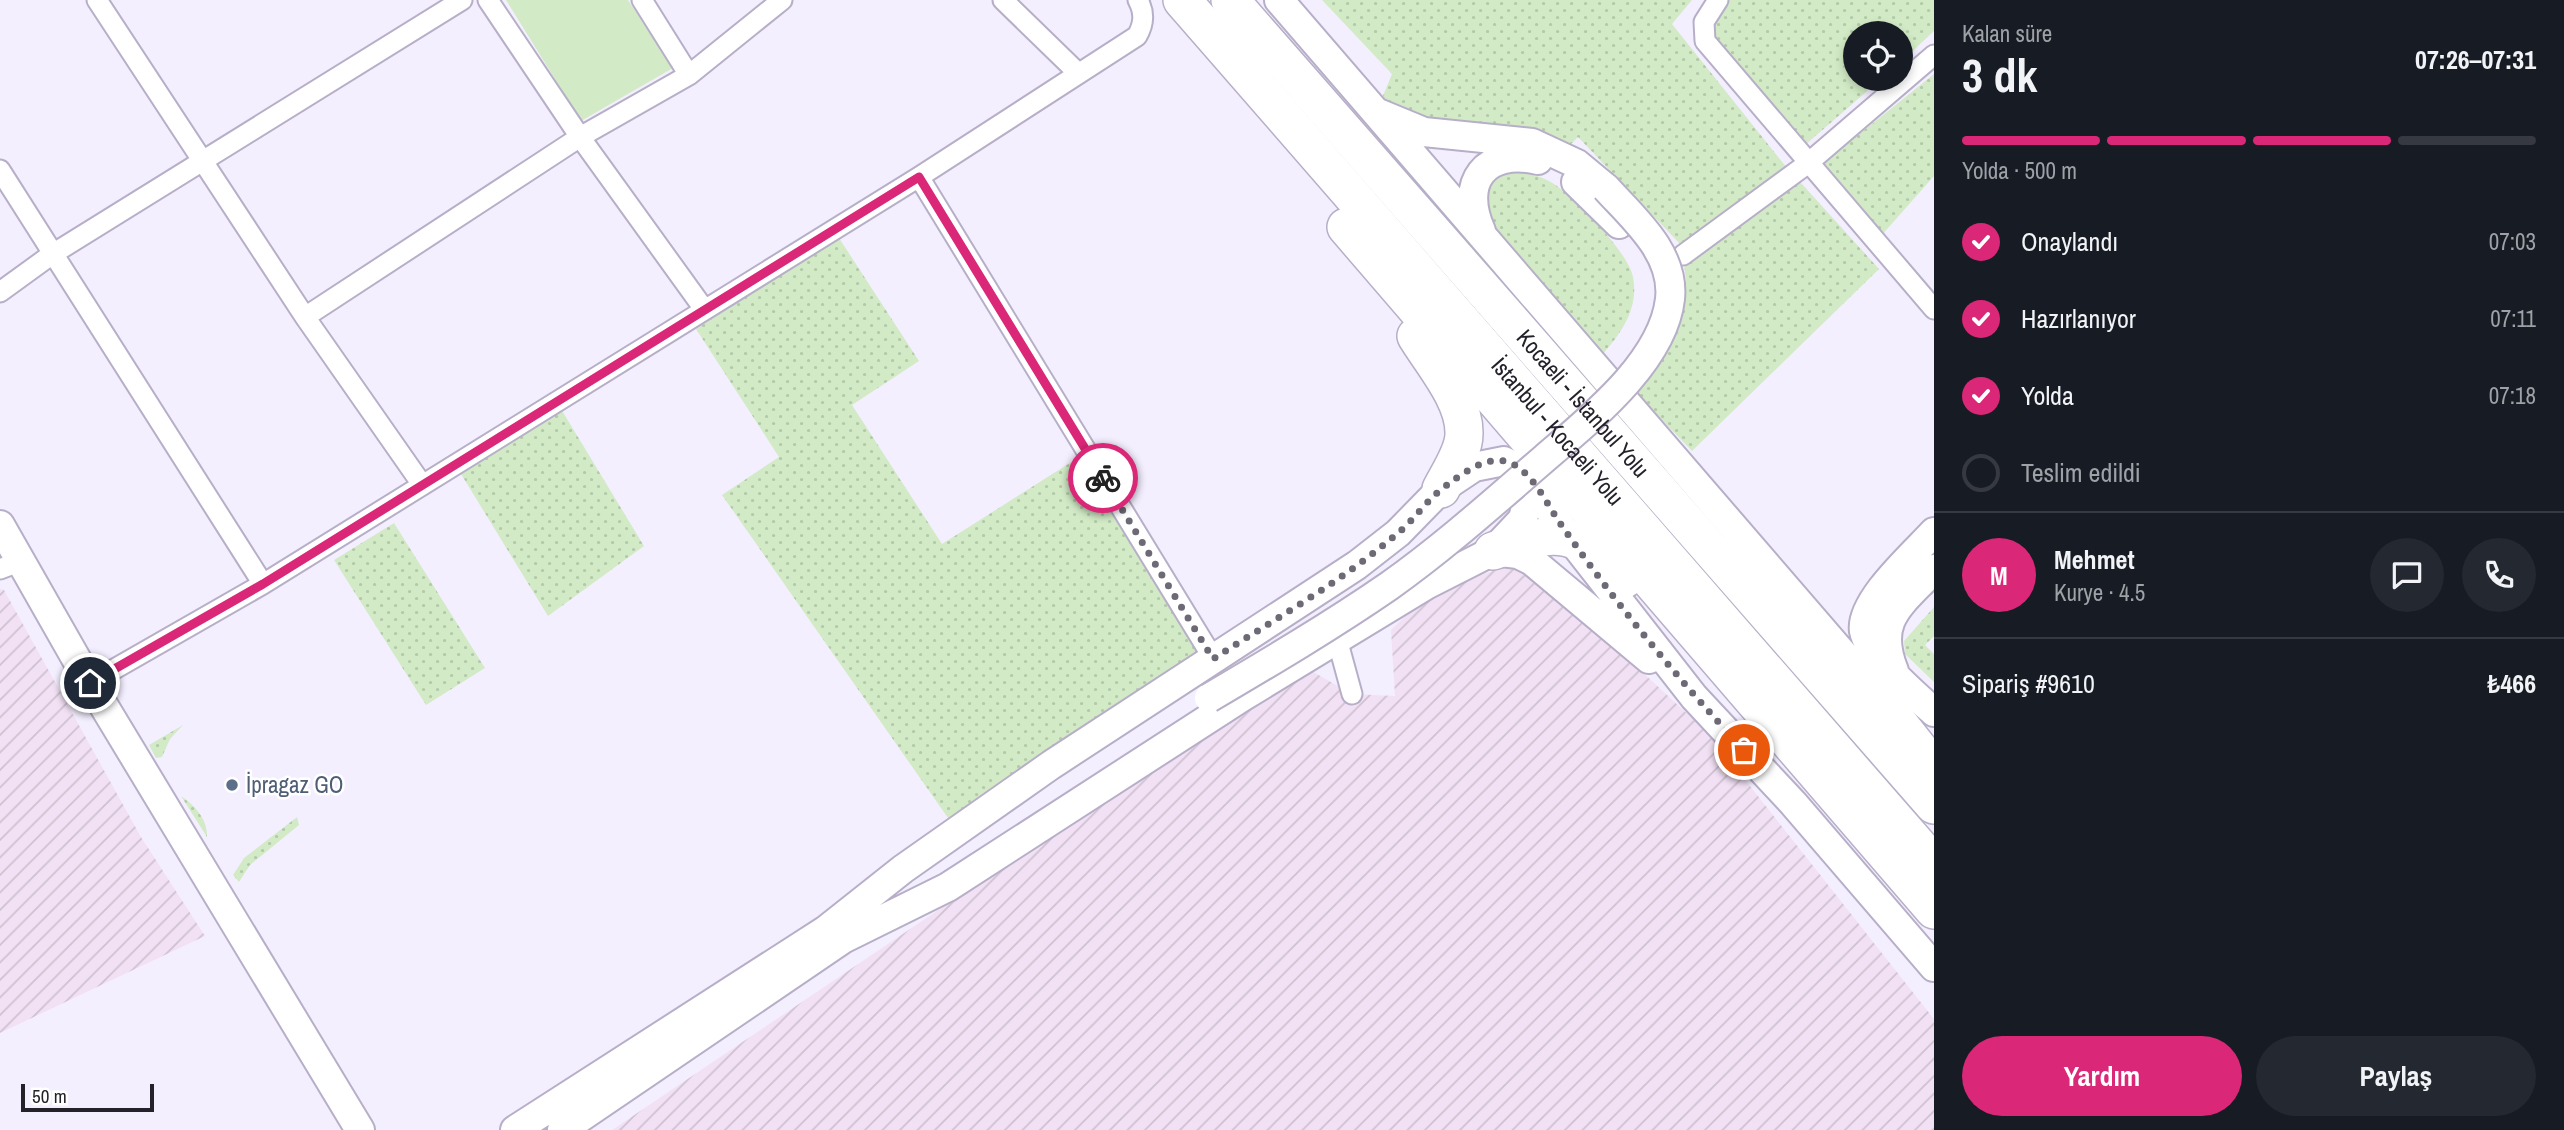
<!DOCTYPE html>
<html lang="tr">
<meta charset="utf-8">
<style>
:root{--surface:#171b24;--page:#242831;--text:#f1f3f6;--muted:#9ea1a6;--line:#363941;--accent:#db2777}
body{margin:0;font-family:"Archivo Narrow",sans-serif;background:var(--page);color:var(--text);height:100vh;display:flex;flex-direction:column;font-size:26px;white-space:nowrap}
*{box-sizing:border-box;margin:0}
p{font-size:23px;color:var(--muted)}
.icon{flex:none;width:38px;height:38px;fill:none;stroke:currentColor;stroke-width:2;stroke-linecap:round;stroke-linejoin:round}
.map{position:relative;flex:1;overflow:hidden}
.sheet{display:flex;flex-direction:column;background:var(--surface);width:630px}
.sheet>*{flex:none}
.buttons{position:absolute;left:1843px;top:21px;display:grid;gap:14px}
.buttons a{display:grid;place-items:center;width:70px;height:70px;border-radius:50%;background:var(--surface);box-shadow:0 4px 10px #0003;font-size:35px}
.scale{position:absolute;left:21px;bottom:18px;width:133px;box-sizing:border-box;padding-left:7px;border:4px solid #25212b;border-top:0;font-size:19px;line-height:24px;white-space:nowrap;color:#25212b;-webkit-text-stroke:5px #fff;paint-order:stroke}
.pin{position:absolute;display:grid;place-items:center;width:60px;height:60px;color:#fff;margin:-30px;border:4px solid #fff;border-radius:50%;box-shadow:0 2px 7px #0007}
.courier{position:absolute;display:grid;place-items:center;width:70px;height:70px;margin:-35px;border:5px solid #db2777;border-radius:50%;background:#fff;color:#222;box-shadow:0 2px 9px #0007}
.headline em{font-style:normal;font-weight:700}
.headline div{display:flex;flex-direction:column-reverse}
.headline{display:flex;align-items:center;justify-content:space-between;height:119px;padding:0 28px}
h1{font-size:46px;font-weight:700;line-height:52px}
.bar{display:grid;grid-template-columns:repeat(4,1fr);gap:10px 7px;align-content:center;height:84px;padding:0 28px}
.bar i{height:9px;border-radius:5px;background:var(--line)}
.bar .on{background:var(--accent)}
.bar p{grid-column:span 4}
.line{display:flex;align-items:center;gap:18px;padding:0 28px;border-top:2px solid var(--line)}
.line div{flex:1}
.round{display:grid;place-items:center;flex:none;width:74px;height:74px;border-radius:37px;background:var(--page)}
ol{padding:0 28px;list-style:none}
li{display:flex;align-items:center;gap:21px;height:77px}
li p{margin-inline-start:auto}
li .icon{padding:7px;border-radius:50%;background:var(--accent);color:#fff;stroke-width:4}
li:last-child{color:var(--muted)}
li i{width:38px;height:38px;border:4px solid var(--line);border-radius:50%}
.primary-button{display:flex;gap:14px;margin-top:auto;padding:14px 28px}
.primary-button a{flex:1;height:80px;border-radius:42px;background:var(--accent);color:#fff;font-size:28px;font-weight:700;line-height:80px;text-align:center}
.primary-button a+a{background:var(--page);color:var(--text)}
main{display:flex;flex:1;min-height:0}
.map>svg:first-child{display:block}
.industrial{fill:url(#industrial-furrows)}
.grass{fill:url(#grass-dots)}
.green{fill:#d2ebc6}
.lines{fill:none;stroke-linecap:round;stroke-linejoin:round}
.street-casing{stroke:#b7afc8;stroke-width:23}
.secondary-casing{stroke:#b7afc8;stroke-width:32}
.highway-casing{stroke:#b7afc8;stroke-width:40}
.street{stroke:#fff;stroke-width:19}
.secondary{stroke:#fff;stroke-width:28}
.highway{stroke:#fff;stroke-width:37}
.secondary-bridge-casing{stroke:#b7afc8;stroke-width:32;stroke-linecap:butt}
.secondary-bridge{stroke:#fff;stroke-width:28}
.done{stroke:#6d6975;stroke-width:7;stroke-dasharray:0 12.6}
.route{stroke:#db2777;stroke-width:9}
.service-dot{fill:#5c6f8a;stroke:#fff;stroke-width:2.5}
.labels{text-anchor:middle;stroke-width:5;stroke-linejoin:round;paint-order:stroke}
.street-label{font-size:23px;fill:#25212b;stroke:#fff}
.service-label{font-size:23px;fill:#4e5e75;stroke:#fff;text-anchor:start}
</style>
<main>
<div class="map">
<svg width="1934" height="1130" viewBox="0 0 1934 1130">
<defs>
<pattern id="industrial-furrows" width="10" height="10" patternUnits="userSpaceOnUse" patternTransform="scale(1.75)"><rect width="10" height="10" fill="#f2e1f4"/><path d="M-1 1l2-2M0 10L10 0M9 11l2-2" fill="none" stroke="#cfc1d1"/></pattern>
<pattern id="grass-dots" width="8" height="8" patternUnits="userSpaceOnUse" patternTransform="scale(1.75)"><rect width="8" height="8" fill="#d2ebc6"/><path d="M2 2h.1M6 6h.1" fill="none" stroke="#b4c9aa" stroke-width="1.8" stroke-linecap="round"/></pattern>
</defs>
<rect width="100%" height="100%" fill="#f4efff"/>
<path class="industrial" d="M1523 561 1709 734 1934 1019V1130H612L1094 805 1308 669 1352 694 1395 696 1391 630 1431 591Z
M0 589 4 590 141 837 205 936 0 1033Z"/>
<path class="grass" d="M1322 0H1692L1672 24 1783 163 1879 269 1692 451 1637 394 1670 333 1686 281 1683 255 1681 245 1578 137 1568 147 1404 117 1380 103 1392 74Z
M1729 0H1934V31L1901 62 1900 33H1855V79H1881L1804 146 1713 36V23Z
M1934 74V176L1881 236 1821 165Z
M1513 171C1526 173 1537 175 1549 181 1571 192 1629 253 1633 277 1639 308 1622 332 1603 354L1482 218C1487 191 1486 182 1513 171Z
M839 238 919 361 852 405 942 544 1076 459 1209 664 955 828 722 495 779 457 696 329Z
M561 409 644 546 548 616 461 474Z
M394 523 485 668 426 705 334 560Z
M1934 607V636L1925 645 1934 654V682L1905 654 1904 641Z
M183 725 170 739 162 757 156 758 149 745Z
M181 796C195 805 208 820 207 837Z
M297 817 299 825 250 865 239 882 233 875 244 858Z"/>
<path class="green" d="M506 0H628L673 68 581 121Z"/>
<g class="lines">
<defs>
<path id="street" d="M97 0 305 317 421 483
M488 0 580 137 704 309
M642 0 689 75
M1003 0 1077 72
M1718 0 1704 22 1705 41 1934 309
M0 170 263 584
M919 177 1213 658
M1683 255 1807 164 1934 55
M0 292 51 255 462 0
M305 317 580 137 689 75 782 0
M0 569 21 561
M1337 639 1352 694
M90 683 263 584 919 177 1137 36C1144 24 1145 13 1138 0"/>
<path id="secondary" d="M1279 0 1855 668
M1378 113 1424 132 1532 143 1577 164 1606 188
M1576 182 1619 224
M1481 231C1459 182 1485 148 1538 160
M0 525 90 683 360 1130
M1934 532C1915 553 1859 602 1864 631 1868 655 1916 696 1934 712
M1493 551 1518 554 1532 561 1649 659
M1894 671C1873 619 1902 604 1934 569
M515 1130 826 930 903 869 1051 765 1357 565 1398 533 1441 489 1474 467 1504 461 1521 470 1569 537 1694 697 1793 803 1934 967
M562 1130 843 939 948 887 1242 697 1426 585 1493 551 1523 519 1532 482"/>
<g id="highway">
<path id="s1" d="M1182 0 1934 864"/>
<path id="s2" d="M1230 0 1934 805"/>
<path d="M1346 227 1934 910"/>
<path d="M1416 336C1433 364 1465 400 1464 434 1464 452 1449 473 1441 489"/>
<path d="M1493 551C1558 528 1576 528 1625 579"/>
<path d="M1855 668 1934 768"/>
</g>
</defs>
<use href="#street" class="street-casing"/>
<use href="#secondary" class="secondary-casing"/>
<use href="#highway" class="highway-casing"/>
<use href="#street" class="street"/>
<use href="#secondary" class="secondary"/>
<use href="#highway" class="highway"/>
<defs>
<path id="secondary-bridge" d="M1209 698C1270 662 1331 626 1389 586 1444 547 1494 502 1545 458 1589 420 1663 362 1670 299 1675 253 1634 219 1606 188"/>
</defs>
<use href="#secondary-bridge" class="secondary-bridge-casing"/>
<use href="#secondary-bridge" class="secondary-bridge"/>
</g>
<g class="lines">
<path class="done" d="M1103 478 1213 659C1275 619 1341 582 1398 533 1415 519 1428 498 1447 485 1462 474 1484 457 1504 461 1530 466 1546 503 1560 523 1615 603 1678 679 1744 750"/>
<path class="route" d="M90 683 263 584 919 177 1103 478"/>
</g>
<circle class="service-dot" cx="232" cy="785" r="7"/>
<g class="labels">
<g class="street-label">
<text dy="8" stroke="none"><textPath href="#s2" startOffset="536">Kocaeli - İstanbul Yolu</textPath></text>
<text dy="8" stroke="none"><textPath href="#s1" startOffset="572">İstanbul - Kocaeli Yolu</textPath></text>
</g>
<g class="service-label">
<text x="246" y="793">İpragaz GO</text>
</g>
</g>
</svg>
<div class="buttons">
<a><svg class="icon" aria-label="locate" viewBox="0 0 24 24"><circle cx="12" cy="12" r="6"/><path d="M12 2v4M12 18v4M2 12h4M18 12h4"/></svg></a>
</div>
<div class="scale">50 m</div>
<div class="pin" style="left:1744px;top:750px;background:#ea580c"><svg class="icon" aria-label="bag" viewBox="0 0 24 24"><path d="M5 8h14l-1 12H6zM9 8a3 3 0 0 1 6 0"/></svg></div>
<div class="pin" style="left:90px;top:683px;background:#1f2937"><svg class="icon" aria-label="home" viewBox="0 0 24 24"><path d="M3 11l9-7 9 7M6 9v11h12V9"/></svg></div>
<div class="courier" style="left:1103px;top:478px"><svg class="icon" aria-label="bike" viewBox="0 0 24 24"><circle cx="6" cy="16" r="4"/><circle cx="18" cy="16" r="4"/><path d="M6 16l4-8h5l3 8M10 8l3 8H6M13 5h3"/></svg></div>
</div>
<section class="sheet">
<div class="headline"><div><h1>3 dk</h1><p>Kalan süre</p></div><em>07:26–07:31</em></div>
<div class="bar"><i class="on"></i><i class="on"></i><i class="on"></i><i></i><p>Yolda · 500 m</p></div>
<ol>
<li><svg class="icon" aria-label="check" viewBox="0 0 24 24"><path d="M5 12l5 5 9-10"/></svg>Onaylandı<p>07:03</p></li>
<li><svg class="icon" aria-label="check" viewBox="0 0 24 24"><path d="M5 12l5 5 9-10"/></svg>Hazırlanıyor<p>07:11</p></li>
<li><svg class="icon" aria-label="check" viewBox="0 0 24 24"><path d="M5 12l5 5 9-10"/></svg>Yolda<p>07:18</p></li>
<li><i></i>Teslim edildi</li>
</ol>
<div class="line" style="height:126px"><b class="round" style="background:var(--accent);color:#fff">M</b><div><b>Mehmet</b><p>Kurye · 4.5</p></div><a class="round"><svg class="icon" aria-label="chat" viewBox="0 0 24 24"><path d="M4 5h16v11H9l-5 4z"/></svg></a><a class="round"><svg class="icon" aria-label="phone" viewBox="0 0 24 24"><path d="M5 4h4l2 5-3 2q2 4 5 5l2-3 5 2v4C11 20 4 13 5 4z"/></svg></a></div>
<div class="line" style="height:91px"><div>Sipariş #9610</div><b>₺466</b></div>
<div class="primary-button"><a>Yardım</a><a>Paylaş</a></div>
</section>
</main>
